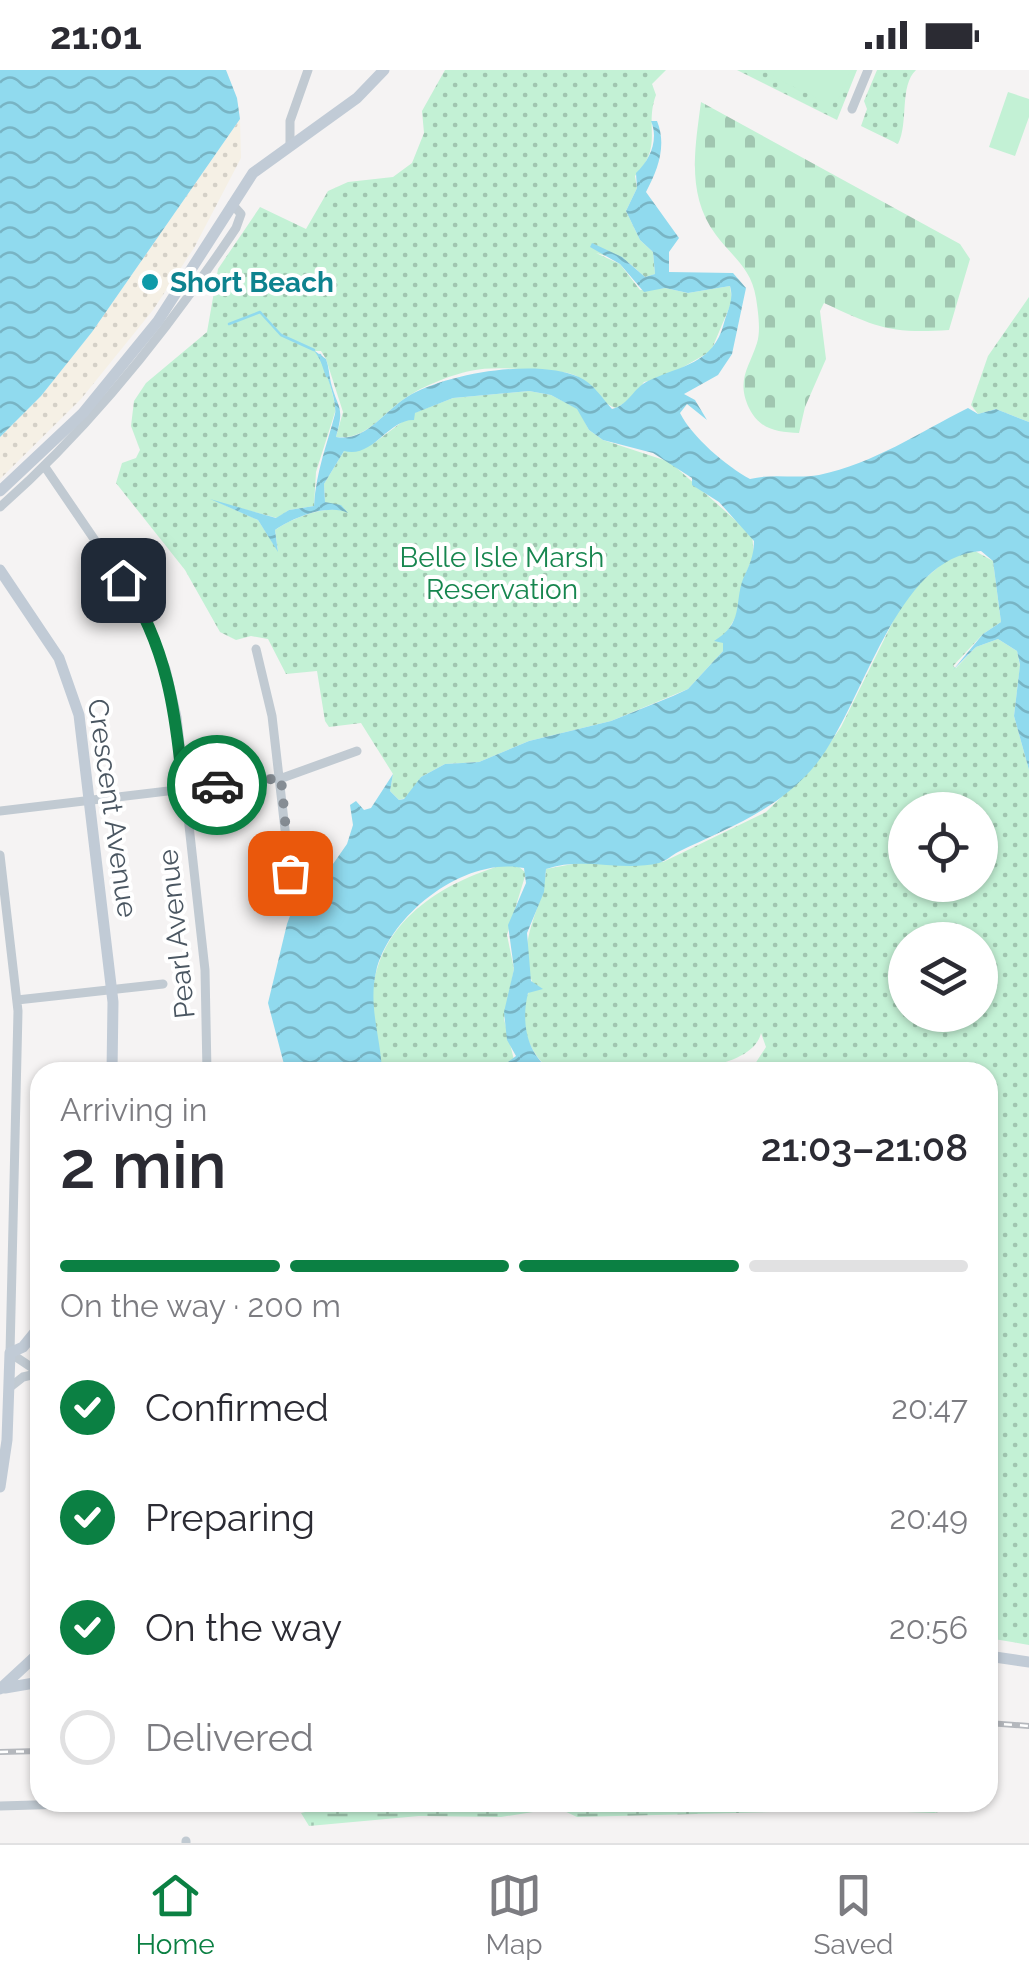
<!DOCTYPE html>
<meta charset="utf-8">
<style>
:root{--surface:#fff;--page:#f2f2f3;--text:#2b2b33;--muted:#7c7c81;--line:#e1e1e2;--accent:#0b8043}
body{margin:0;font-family:Raleway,sans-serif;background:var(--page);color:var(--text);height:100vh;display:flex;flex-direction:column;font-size:38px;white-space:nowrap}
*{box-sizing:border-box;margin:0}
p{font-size:32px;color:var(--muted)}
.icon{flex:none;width:55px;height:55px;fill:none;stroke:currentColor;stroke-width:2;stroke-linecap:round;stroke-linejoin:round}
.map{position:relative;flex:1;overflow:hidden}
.side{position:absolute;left:30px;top:992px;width:968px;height:750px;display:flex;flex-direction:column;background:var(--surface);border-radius:30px;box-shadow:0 2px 8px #0004}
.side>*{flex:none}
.buttons{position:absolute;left:888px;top:722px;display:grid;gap:20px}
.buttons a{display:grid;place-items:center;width:110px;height:110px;border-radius:50%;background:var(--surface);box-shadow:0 2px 8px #0004;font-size:50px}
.pin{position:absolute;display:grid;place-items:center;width:85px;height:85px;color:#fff;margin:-42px;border-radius:20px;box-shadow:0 5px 15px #0006}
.courier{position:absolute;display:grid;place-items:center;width:100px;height:100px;margin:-50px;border:8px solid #0b8043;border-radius:50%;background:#fff;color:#222;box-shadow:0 2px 12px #0007}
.head em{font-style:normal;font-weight:600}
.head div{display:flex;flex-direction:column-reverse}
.head{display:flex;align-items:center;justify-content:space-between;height:170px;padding:0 30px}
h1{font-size:65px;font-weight:600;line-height:75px}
.bar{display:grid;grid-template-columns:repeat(4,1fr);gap:15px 10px;align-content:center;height:120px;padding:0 30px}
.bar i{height:12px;border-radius:8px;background:var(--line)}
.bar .on{background:var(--accent)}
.bar p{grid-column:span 4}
ol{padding:0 30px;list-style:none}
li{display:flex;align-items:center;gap:30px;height:110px}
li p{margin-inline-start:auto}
li .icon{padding:10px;border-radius:50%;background:var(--accent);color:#fff;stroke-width:4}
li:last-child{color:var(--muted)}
li i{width:55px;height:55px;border:5px solid var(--line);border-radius:50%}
.status{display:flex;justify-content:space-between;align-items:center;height:70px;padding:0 50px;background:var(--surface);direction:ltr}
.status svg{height:28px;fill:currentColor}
.menu{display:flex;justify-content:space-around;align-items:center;height:140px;border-top:2px solid var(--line);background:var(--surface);font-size:28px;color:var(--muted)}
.menu a{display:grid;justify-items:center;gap:5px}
.menu .on{color:var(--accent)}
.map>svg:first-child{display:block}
.wetland{fill:url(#wetland-marsh)}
.sand{fill:url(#sand-dots)}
.cemetery{fill:url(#cemetery-stones)}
.park{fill:url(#park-dots);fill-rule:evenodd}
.garden{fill:#c3f1d5}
.water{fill:url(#water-waves)}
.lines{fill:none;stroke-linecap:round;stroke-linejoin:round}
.stream{stroke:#90daee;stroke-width:2.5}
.street{stroke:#c1cad2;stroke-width:9}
.secondary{stroke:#c1cbd6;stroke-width:11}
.rail-casing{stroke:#b5b8bd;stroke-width:6}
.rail{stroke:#fff;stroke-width:2.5;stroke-dasharray:8;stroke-linecap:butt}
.done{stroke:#868d94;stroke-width:10;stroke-dasharray:0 18}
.route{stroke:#0b8043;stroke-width:12}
.culture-dot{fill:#0f9aa8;stroke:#fff;stroke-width:4}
.labels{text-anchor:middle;stroke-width:8;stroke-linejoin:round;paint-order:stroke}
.culture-label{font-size:28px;font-weight:bold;fill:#0d838f;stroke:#fff;text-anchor:start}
.park-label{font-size:28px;fill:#17864f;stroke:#fff}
.street-label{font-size:28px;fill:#4a5661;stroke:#fff}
</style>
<div class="status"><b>21:01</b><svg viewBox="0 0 49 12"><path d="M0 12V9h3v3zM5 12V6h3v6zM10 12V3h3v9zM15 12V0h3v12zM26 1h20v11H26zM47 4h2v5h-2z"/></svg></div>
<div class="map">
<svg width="1029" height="1773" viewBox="0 0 1029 1773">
<defs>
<pattern id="wetland-marsh" width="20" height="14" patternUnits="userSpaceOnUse" patternTransform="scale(2.5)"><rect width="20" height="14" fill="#c3f1d5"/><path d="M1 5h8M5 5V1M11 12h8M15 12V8" fill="none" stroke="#a0c6b0"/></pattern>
<pattern id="sand-dots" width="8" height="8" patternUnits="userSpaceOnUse" patternTransform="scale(2.5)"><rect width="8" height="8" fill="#f5f0e5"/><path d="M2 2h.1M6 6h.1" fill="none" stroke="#d4d0c7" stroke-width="1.8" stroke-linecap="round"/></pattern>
<pattern id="cemetery-stones" width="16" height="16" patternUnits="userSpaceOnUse" patternTransform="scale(2.5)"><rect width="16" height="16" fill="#c3f1d5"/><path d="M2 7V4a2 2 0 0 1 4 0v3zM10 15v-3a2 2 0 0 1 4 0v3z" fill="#a0c6b0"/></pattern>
<pattern id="park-dots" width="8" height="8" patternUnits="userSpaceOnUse" patternTransform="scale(2.5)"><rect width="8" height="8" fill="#c3f1d5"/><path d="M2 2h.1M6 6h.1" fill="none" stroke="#a0c6b0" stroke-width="1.8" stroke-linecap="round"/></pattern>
<pattern id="water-waves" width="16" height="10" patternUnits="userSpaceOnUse" patternTransform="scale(2.5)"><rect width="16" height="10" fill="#90daee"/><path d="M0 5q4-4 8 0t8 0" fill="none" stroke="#78b4c4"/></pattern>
</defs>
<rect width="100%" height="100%" fill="#f5f3f3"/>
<path class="wetland" d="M404 1733 475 1736 977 1733 934 1743 852 1740 577 1747 558 1738 501 1747 419 1746 309 1756 301 1743 334 1735Z"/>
<path class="sand" d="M240 49 241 88 194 178 153 240 81 329 0 409V367L41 326 92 262Z"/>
<path class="cemetery" d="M701 32 960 174 970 189 949 260C889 264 876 257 824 233L820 241 826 289 805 337 799 363C777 362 760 360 749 338 736 310 749 298 757 273 761 260 758 241 756 228 751 197 732 187 716 165 686 125 695 78 701 32Z"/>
<path class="park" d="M445 0H666L652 14 656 25C644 57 664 76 635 106L637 118 626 141 640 170 653 182 655 204 645 207 628 192 596 183 620 194 640 220 665 218 688 223 730 216 732 231 711 281 666 307 644 312 631 329 616 338C595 332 590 304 562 302 534 301 498 295 470 301 451 305 423 316 407 327 383 342 367 371 336 367L343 342 326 289 321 281H315L325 292 336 339 316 402 314 436 289 440 277 448 220 433 258 450 278 481 275 460C292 448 326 435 346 441L325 432 324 414 344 381 374 373 414 343 453 328 529 321 551 325 578 339 589 360 603 370 670 392 752 465 754 484 744 508 741 538 725 565 723 581 688 619 611 651 529 671 479 692 445 694 421 707 409 727 399 730 390 721 393 704 361 653 329 657 325 651 317 601 286 604 268 569 251 566 236 570 220 562 185 500 116 413 122 393 136 388 140 380 131 356 134 331 146 313 207 262 218 199 260 137 306 159 328 121 348 112 393 107 412 93 424 63 422 41Z
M737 0H857L837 50Z
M877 0H916C899 16 909 52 898 74L861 56 867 39 864 31Z
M1029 227V352L996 339 978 344 971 335 988 286Z
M975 481 993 491 1001 552 983 564 953 596 956 598 976 577 998 569 1017 581 1020 596 1014 646 1029 700V1575L988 1568V1002H740L753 997 766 977 761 963C749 1014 598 1002 553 1002 528 985 510 940 534 916 513 869 544 841 546 799L578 793 663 792 766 742 816 693 841 657 906 525 950 487ZM905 740H980V815H905ZM905 870H980V945H905Z
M499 796H518L526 803 507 865 514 899 504 949 514 990 495 1002H382C380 980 372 956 372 933 374 857 433 817 499 796Z"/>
<path class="garden" d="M775 0H851L837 31 829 34 773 7Z
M1008 22 1029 29V47L1015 86 989 77Z"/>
<path class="water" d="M0 0H226L237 28 240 49 92 262 41 326 0 367Z
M651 51H657C667 75 658 100 646 122L679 168 669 182V202L733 203 746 218 732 284 718 305 684 324 695 330 707 350 687 334 680 343C692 367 726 396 750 409 773 403 795 409 819 405 875 393 918 363 968 338L978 344 996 339 1029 352V700L1014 646 1020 595 1017 581 998 569 976 577 953 600 983 564 1001 552 993 491 981 481C895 487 865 632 817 693 779 740 730 757 678 782 672 785 666 791 659 793 621 802 583 786 546 799L544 822 527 863 531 911 543 919 528 923C521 952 526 984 553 1002H495L516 986 507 970 504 942 514 899 508 855 526 813 524 798C464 786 389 845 376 902 368 937 381 968 382 1002H286L268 933 287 854 301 816 333 794 347 774 353 755 350 735 356 731 364 740 371 738 393 704 390 721 399 730 404 729 421 707 445 694 479 692 529 671 611 651 673 626 688 619 723 581V573L714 571C744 553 734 534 743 509 749 496 754 486 754 471L719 432 692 415V408L653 383 603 370 589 360 577 339 551 325 529 321 453 328 415 343 414 350C388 349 373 389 344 381L324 414 325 432 341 435 348 443C328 433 292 448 275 460L278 482 258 450 210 429 276 448 289 440 314 436C316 401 327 375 335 344 338 332 322 286 312 279L326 289C329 297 329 305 331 313 338 340 345 335 336 367 366 372 383 342 407 327 446 303 537 288 579 307 593 313 602 328 612 339 630 334 633 318 648 311 681 295 713 295 724 253 728 239 734 230 730 216L688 223 665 218 644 222 620 194 590 177 592 173 622 187 645 207 655 204 653 182 640 170 626 141 637 118 636 103C650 90 659 70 651 51Z"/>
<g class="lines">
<path class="stream" d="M229 254 260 242 281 265 314 280
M320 285 327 306"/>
<path class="street" d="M852 39 868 0
M290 73V51L308 0
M45 397 135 529 166 599 177 647 205 900 207 1002
M0 437C92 356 168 260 236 158L241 144 232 134
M256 579 272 646 290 803
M0 741 285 707 357 681
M0 785 18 941 10 1283 40 1303
M17 930 163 914
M9 1318 23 1307 40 1303
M0 1736 137 1732
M186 1771V1773"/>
<path class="secondary" d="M0 421 83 343 158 251 253 103 357 28 384 0
M0 500 59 588 79 645 113 932 112 1002
M0 1417 7 1370 10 1283 23 1277 40 1256
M988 1586 1029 1592
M5 1618 40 1612
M0 1619 40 1582"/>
<defs>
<path id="rail" d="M988 1653 1029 1656
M0 1682 40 1681"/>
</defs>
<use href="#rail" class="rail-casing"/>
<use href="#rail" class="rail"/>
</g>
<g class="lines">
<path class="done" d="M217 715 281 708 290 803"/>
<path class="route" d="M123 510C167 575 176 643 183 719L217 715"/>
</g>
<circle class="culture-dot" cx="150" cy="212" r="10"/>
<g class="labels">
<g class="culture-label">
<text x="170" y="222">Short Beach</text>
</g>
<g class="park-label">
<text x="502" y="497">Belle Isle Marsh<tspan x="502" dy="32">Reservation</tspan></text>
</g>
<g class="street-label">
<text transform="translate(113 738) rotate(82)" y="10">Crescent Avenue</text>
<text transform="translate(176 864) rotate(-96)" y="10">Pearl Avenue</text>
</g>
</g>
</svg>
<div class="buttons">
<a><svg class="icon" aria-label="locate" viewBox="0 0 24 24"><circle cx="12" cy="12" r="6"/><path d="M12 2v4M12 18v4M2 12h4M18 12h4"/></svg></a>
<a><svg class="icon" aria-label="layers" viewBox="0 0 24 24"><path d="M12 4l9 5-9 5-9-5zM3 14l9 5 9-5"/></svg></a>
</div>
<div class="pin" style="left:290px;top:803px;background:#ea580c"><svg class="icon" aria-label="bag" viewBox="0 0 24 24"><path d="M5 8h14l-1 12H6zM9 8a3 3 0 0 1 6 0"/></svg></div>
<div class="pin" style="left:123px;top:510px;background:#1f2937"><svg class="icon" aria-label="home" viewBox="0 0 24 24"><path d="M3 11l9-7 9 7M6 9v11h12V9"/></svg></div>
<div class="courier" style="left:217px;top:715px"><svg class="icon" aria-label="car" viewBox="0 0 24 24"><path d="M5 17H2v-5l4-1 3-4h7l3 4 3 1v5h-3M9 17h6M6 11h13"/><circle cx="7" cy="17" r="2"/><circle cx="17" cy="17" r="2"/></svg></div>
<section class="side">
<div class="head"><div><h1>2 min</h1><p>Arriving in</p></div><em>21:03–21:08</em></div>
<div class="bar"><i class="on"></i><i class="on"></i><i class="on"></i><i></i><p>On the way · 200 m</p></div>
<ol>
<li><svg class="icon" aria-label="check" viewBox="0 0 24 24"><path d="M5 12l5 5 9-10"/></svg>Confirmed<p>20:47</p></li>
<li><svg class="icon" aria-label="check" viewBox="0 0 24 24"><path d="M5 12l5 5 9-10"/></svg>Preparing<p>20:49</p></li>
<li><svg class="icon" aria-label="check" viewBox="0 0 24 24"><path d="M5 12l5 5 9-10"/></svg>On the way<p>20:56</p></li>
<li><i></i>Delivered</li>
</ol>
</section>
</div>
<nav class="menu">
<a class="on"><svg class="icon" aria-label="home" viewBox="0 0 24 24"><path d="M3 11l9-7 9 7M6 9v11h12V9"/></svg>Home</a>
<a><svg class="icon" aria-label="map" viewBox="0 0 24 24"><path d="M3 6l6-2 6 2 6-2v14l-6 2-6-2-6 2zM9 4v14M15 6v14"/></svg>Map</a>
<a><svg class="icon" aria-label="saved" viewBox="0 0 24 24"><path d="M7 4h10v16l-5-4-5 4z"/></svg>Saved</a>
</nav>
